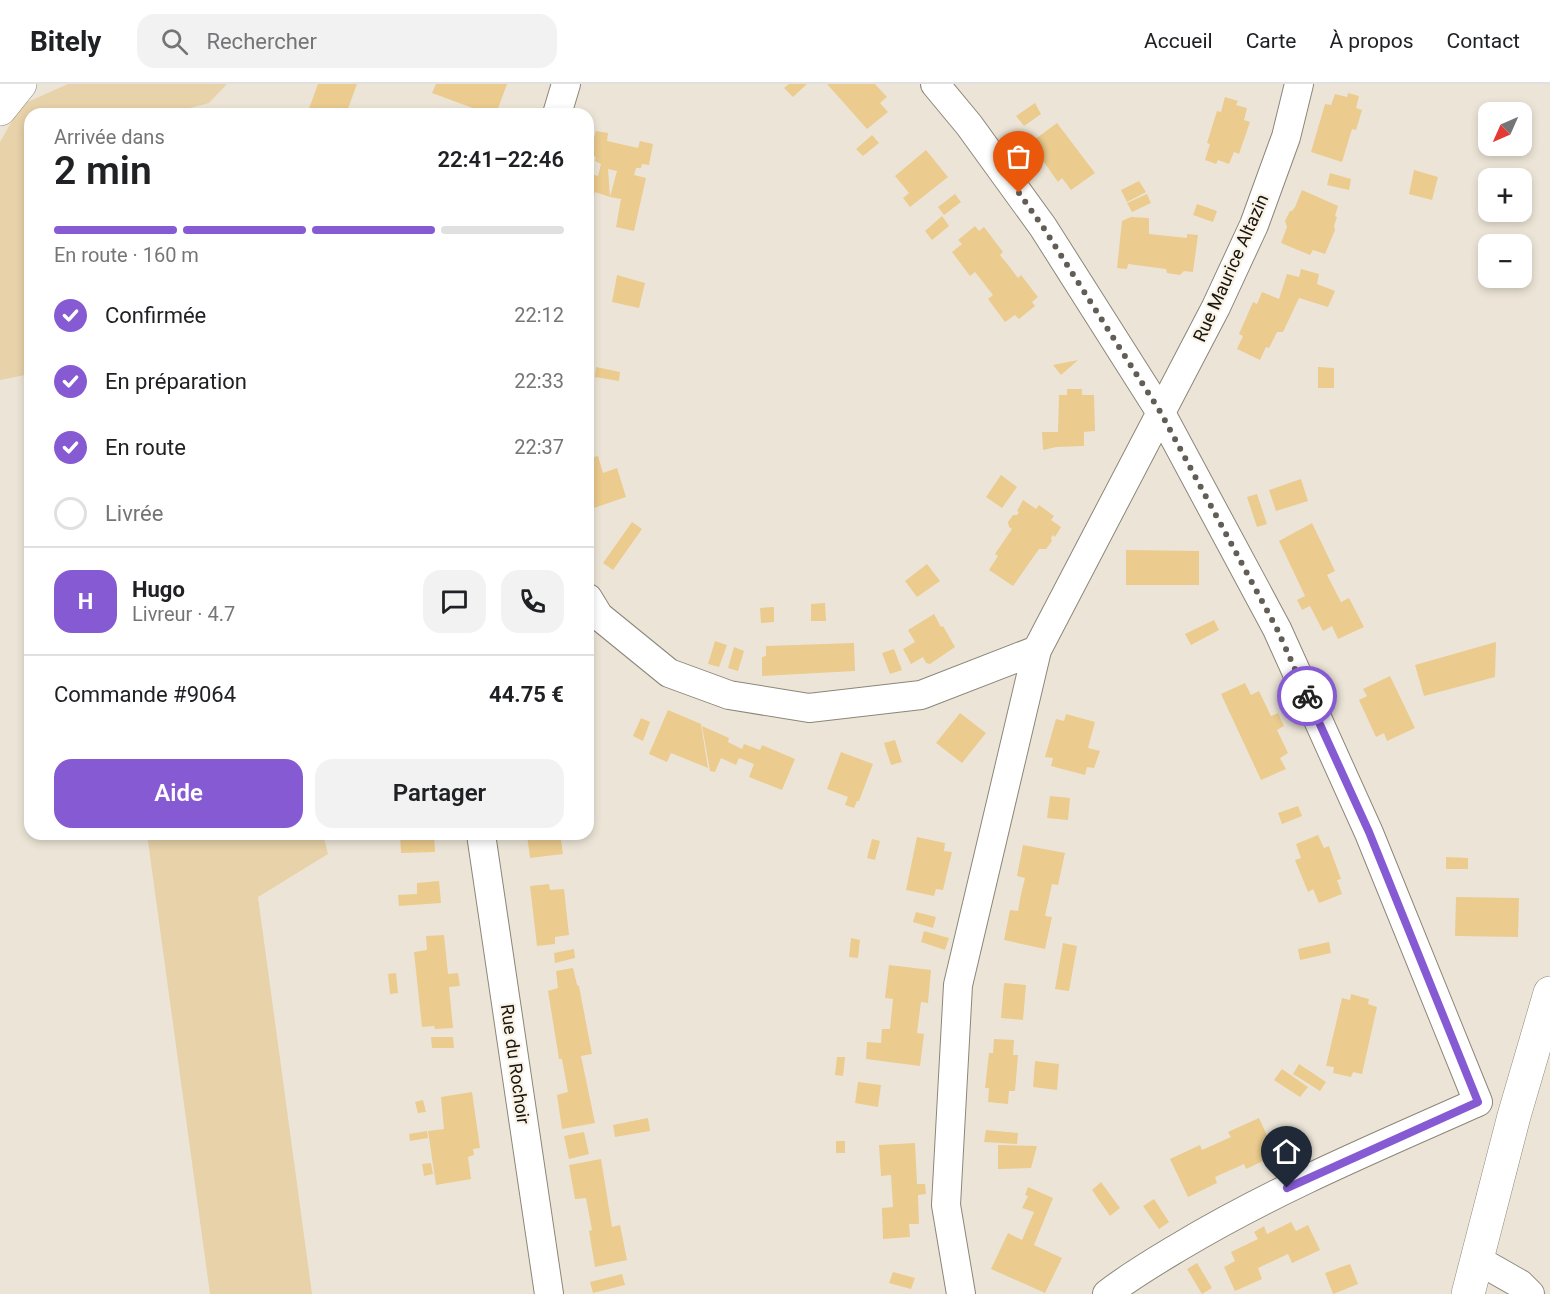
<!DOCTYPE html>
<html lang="fr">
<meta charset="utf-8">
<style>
:root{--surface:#fff;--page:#f2f2f2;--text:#202124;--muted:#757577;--line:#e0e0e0;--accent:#865ad3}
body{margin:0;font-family:Roboto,sans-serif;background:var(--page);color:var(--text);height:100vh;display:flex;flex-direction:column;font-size:22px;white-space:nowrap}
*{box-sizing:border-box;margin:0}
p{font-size:20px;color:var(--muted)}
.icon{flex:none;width:33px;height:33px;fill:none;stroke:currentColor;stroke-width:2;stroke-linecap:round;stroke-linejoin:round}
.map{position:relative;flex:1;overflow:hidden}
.panel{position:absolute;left:24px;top:24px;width:570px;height:732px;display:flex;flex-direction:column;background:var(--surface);border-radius:18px;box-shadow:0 3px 9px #0003}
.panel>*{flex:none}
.needle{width:39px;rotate:225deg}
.controls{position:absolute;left:1478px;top:18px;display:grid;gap:12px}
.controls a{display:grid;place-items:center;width:54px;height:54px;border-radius:12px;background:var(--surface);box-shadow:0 3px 9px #0003;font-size:30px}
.pin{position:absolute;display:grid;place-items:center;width:51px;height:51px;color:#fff;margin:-62px -26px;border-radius:50% 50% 50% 0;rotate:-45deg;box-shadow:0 0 6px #0007}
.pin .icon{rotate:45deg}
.courier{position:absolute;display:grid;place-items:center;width:60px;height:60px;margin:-30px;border:4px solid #865ad3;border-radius:50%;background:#fff;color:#222;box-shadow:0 2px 8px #0007}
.overview em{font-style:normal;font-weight:600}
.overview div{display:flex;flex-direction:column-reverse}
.overview{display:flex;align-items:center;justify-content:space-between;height:102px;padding:0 30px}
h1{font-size:39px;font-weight:600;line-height:45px}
.bar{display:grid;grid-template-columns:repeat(4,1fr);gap:9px 6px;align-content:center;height:72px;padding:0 30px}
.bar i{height:8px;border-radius:4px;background:var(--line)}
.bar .current{background:var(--accent)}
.bar p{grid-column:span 4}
.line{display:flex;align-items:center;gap:15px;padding:0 30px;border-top:2px solid var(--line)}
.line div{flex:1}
.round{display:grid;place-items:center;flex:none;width:63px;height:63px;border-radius:18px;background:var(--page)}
ol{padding:0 30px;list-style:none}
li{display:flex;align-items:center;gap:18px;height:66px}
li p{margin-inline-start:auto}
li .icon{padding:6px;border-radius:50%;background:var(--accent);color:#fff;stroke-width:4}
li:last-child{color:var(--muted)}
li i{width:33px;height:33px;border:3px solid var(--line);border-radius:50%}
.cta{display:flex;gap:12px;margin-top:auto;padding:12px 30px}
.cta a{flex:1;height:69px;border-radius:18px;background:var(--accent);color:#fff;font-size:24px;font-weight:600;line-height:69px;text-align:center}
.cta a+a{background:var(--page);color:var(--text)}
header{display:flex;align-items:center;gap:36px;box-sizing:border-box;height:84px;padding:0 30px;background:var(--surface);border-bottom:2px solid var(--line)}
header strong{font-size:28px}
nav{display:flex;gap:33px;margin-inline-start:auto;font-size:21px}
.search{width:420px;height:54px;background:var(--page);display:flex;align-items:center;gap:15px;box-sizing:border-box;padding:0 21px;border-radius:18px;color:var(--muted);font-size:22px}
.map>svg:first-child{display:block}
.green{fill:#e7d2a9}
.building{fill:#ebcb8e}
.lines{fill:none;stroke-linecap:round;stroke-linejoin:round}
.street-casing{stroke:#8c8679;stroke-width:30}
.secondary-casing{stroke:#8c8679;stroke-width:34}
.street{stroke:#fff;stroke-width:28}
.secondary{stroke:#fff;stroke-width:33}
.done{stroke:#625e56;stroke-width:6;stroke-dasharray:0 10.8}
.route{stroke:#865ad3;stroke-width:8}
.labels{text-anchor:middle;stroke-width:4.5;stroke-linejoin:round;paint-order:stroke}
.street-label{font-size:18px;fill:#181611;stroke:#faf2e4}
</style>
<header>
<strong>Bitely</strong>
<div class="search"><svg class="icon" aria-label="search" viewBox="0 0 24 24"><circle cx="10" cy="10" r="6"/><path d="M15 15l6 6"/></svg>Rechercher</div>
<nav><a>Accueil</a><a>Carte</a><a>À propos</a><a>Contact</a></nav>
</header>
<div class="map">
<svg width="1550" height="1210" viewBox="0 0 1550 1210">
<rect width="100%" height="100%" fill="#ece5d7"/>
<path class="green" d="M68 0H227L209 19 167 30H30V290L0 296V58L21 21Z
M147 750H323L328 770 258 813 312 1210H210Z"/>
<path class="building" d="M318 0H357L346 30H307Z
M436 0H507L496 30H489L432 9Z
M789 0H807L793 13 784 4Z
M827 0H875L887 13 880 19 888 28 867 45Z
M1348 9 1359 12 1356 24 1362 26 1356 46 1352 45 1342 78 1311 68 1325 20 1331 21 1335 10 1347 13Z
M1225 13 1238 17 1236 21 1247 24 1244 36 1250 38 1239 70 1234 68 1229 80 1218 76 1216 80 1205 76 1210 60 1207 59 1217 27 1221 28Z
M1035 19 1041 30 1024 42 1016 32Z
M1057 39 1095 89 1071 106 1062 94 1058 98 1038 70 1042 67 1034 56Z
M596 47 608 49 607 57 638 64 640 57 653 60 649 81 642 80 641 84H636L634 91 646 94 634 147 616 143 621 115 610 113 617 87 608 85 610 113 595 108 592 120 588 119V94H591L592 90 598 92 601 80 595 77 596 73 589 71Z
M872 51 879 59 863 72 856 65Z
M926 66 948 93 910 123 903 114 909 109 895 92Z
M1414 86 1438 93 1432 116 1409 110Z
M1330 89 1351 95 1349 106 1327 101Z
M1139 97 1146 108 1127 118 1121 106Z
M1302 106 1338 122 1335 132 1337 133 1334 142 1335 146 1325 170 1313 166 1310 171 1281 159 1287 143 1285 137 1290 127H1292L1295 123Z
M955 110 961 118 944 131 938 123Z
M1147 110 1151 119 1132 128 1127 119Z
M1197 120 1217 127 1213 138 1193 131Z
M942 132 949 142 932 156 925 147Z
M1131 133 1149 134V150L1187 154V150L1198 151 1193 188 1184 187 1180 191 1167 189 1166 185 1128 180 1127 185 1117 184 1122 137Z
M975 142 979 147 984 143 1003 168 1000 171 1009 182 1018 194 1021 191 1038 213 1032 218 1035 222 1019 235 1015 231 1005 238 988 215 993 211 975 188 970 192 952 168 962 160 958 156Z
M1301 185 1319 190 1317 200 1335 207 1328 223 1299 214 1283 248H1277L1269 264 1266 263 1260 276 1237 265 1243 252 1239 250 1253 218 1257 220 1262 208 1279 215 1287 190 1299 193Z
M617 191 645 199 639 224 612 218Z
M1078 276 1061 291 1053 281Z
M596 283 620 288 619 297 595 293Z
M1318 283 1334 284V304H1318Z
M1067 305H1082V311H1094L1095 347 1084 348V362L1056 363 1043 366 1042 348H1058L1059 311H1067Z
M598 372 603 389 617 384 626 413 588 426V375Z
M1001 391 1017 403 1002 424 986 413Z
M1301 395 1308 417 1276 427 1269 406Z
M1257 410 1267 440 1257 443 1247 413Z
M1023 416 1036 425 1039 421 1054 432 1051 436 1061 443 1055 453 1053 451 1051 454 1052 457 1046 465H1039L1013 502 989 486 998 472 995 470 1012 445 1009 443 1008 438 1013 431H1017L1019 428 1017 427Z
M632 438 642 445 613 486 603 479Z
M1312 439 1335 487 1327 491 1341 518 1349 514 1364 543 1338 555 1332 542 1323 547 1310 522 1302 526 1297 516 1305 512 1279 457Z
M1126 466 1199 467V501H1126Z
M927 480 940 497 917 513 905 497Z
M825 519 826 537H811V520Z
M774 523V538L761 539 760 524Z
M934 530 941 543 943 542 955 563 930 580 926 579 923 573 911 580 903 565 915 558 908 546Z
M1214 536 1219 546 1191 561 1185 550Z
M715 557 727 561 719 583 708 580Z
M1496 558 1495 593 1424 612 1415 581Z
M854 559 855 587 762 592V573L766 572V562Z
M734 563 744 567 738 587 728 584Z
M894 565 902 586 890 590 882 569Z
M1390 592 1415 644 1387 657 1384 649 1376 653 1359 616 1367 612 1363 605Z
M1245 599 1251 611 1259 607 1271 632 1278 629 1284 642 1277 646 1288 669 1280 674 1286 685 1261 696 1221 610Z
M668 626 701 640 708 684 671 669 667 678 649 670Z
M960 629 986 649 962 679 936 659Z
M1066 630 1095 638 1088 664 1100 667 1094 684 1087 683 1085 691 1051 682 1053 674 1045 673 1056 635 1064 637Z
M641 634 650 638 643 657 633 652Z
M702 642 729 654 728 658 742 665 744 660 760 666 762 661 795 675 782 706 749 693 754 680 739 674 736 681 721 674 715 688 710 687Z
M895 656 902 678 891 681 884 659Z
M841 668 873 680 859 717H857L854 724 845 721 848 713 827 705Z
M1050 712 1070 714 1068 736 1047 734Z
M1298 722 1302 732 1282 740 1278 729Z
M400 750H434L435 768 401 769Z
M537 750H560L563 770 530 774 527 751Z
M1318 751 1324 764 1329 762 1341 795 1337 796 1342 810 1319 819 1313 805 1308 808 1295 776 1301 774 1296 760Z
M917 753 945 759 944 767 952 768 943 806 936 805 934 812 906 806Z
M872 755 880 757 875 776 867 774Z
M1023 761 1065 769 1058 801 1052 800 1045 832 1052 833 1045 865 1004 856 1010 826 1018 827 1021 810 1025 794 1017 792Z
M1446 773 1468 774V785H1446Z
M439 797 441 819 399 822 398 811 417 810V799Z
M549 800 550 806 564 805 569 851 555 853V860L537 862 530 802Z
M1456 813 1519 814 1518 853 1455 852Z
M916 828 936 833 933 844 913 838Z
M924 847 949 854 945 866 921 858Z
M444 851 448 890 458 889 460 902 449 903 453 944 435 945 434 942 422 943 414 868 427 866 426 852Z
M851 854 860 856 858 874 849 873Z
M1329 858 1331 869 1300 876 1298 865Z
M1063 859 1077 862 1069 907 1055 905Z
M574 865 575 874 555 879 554 869Z
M889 881 931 886 928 919 921 918 917 949 924 950 920 982 866 975 867 958 881 959 882 945H890L893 915 885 914Z
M573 884 577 901 579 902 592 970 581 972 595 1039 562 1045 557 1011 568 1008 562 975H559L548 907 558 904 556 887Z
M396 889 398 909 390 910 388 890Z
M1004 899 1026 901 1023 936 1001 934Z
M1351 910 1369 915 1368 920 1377 923 1362 990 1353 988 1351 993 1333 989 1334 983 1326 982 1342 914 1350 916Z
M431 953H453L454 964H432Z
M994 955 1014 956 1013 971H1018L1015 1007H1009L1008 1020 988 1018 989 1004H985L987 987 989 969H993Z
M837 973H845L843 992 835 991Z
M1035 977 1059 980 1057 1006 1033 1003Z
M1299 980 1326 998 1320 1007 1293 990Z
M1282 985 1308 1003 1300 1013 1274 996Z
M858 998 881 1001 878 1023 855 1019Z
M472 1008 480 1064 473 1065 474 1071 468 1073 471 1095 436 1101 428 1047 444 1045 441 1013Z
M423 1016 426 1028 418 1029 415 1018Z
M648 1034 650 1047 615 1053 613 1041Z
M1259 1034 1276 1071 1246 1085 1244 1080 1215 1093 1217 1099 1188 1113 1170 1075 1200 1061 1202 1066 1231 1053 1228 1048Z
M986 1046 1018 1049 1017 1060 984 1058Z
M427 1047 428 1054 410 1057 409 1050Z
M584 1048 589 1070 569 1075 564 1052Z
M836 1057H845V1069H836Z
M915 1059 917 1100H925L926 1110 918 1111 919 1140H909L910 1153 883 1155 882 1124 893 1123 891 1091 881 1092 879 1061Z
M998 1061 1037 1062 1031 1084 998 1085Z
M601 1075 612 1143 620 1141 627 1176 595 1183 589 1147 592 1146 586 1114 575 1115 569 1081Z
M431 1079 433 1090 424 1092 422 1080Z
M1101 1098 1120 1124 1110 1132 1092 1106Z
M1028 1103 1053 1114 1034 1161 1062 1174 1045 1209 991 1185 1008 1149 1022 1156 1034 1128 1022 1124 1028 1112 1025 1111Z
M1154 1115 1169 1138 1159 1145 1143 1122Z
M1291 1138 1296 1147 1308 1141 1320 1166 1292 1179 1288 1170 1258 1184 1262 1195 1235 1207 1224 1183 1235 1177 1231 1168 1258 1155 1254 1148 1264 1142 1267 1150Z
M1197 1179 1212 1204 1202 1210 1187 1185Z
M1350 1180 1358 1200 1333 1210 1325 1189Z
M893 1188 915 1194 911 1205 889 1199Z
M622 1190 625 1201 593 1209 590 1198Z"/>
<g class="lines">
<defs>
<path id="street" d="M935 0 969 41 1043 143 1161 329 1277 545 1369 749 1478 1018
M557 30 566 0
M588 514 599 532 669 589 729 611 809 624 921 611 1037 566
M481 750 549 1210
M1476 1175 1520 1200 1530 1210
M961 1210 946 1121 958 901 1037 566 1216 223 1254 141 1286 53 1299 0
M1107 1210C1130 1192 1154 1178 1179 1163 1274 1106 1377 1063 1478 1018"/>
<path id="secondary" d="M0 25 20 0
M1468 1210 1514 1032 1550 909"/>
</defs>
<use href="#street" class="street-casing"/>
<use href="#secondary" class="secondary-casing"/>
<use href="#street" class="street"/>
<use href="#secondary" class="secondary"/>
</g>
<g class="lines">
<path class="done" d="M1019 109 1043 143 1161 329 1277 545 1307 612"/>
<path class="route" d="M1287 1104 1478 1018 1369 748 1307 612"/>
</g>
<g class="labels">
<g class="street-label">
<text transform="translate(1231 184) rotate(-66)" y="6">Rue Maurice Altazin</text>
<text transform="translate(515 980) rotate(82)" y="6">Rue du Rochoir</text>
</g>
</g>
</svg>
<div class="controls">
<a><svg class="needle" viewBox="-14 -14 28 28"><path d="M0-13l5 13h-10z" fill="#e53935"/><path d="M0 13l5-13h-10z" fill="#757577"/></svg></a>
<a>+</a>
<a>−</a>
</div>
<div class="pin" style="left:1019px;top:109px;background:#ea580c"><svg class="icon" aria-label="bag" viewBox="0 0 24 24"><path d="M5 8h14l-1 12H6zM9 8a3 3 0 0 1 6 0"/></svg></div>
<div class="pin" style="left:1287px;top:1104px;background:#1f2937"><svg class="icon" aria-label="home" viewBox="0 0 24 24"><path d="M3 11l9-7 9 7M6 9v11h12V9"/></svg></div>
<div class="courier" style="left:1307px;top:612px"><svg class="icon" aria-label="bike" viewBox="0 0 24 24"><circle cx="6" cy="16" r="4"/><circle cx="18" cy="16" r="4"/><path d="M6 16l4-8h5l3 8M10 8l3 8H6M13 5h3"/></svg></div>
<section class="panel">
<div class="overview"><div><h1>2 min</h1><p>Arrivée dans</p></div><em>22:41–22:46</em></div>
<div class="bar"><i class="current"></i><i class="current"></i><i class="current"></i><i></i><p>En route · 160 m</p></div>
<ol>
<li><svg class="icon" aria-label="check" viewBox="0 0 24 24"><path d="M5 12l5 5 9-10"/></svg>Confirmée<p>22:12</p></li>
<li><svg class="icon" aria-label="check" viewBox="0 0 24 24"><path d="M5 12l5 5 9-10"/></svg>En préparation<p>22:33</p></li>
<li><svg class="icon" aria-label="check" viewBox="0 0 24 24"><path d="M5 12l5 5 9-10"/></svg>En route<p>22:37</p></li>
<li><i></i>Livrée</li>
</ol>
<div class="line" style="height:108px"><b class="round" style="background:var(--accent);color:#fff">H</b><div><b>Hugo</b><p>Livreur · 4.7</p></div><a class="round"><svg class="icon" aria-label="chat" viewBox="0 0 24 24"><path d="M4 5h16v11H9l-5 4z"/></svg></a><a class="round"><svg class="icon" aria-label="phone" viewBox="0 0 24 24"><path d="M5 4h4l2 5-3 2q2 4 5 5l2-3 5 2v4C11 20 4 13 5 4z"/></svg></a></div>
<div class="line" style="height:78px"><div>Commande #9064</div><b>44.75 €</b></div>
<div class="cta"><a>Aide</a><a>Partager</a></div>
</section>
</div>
